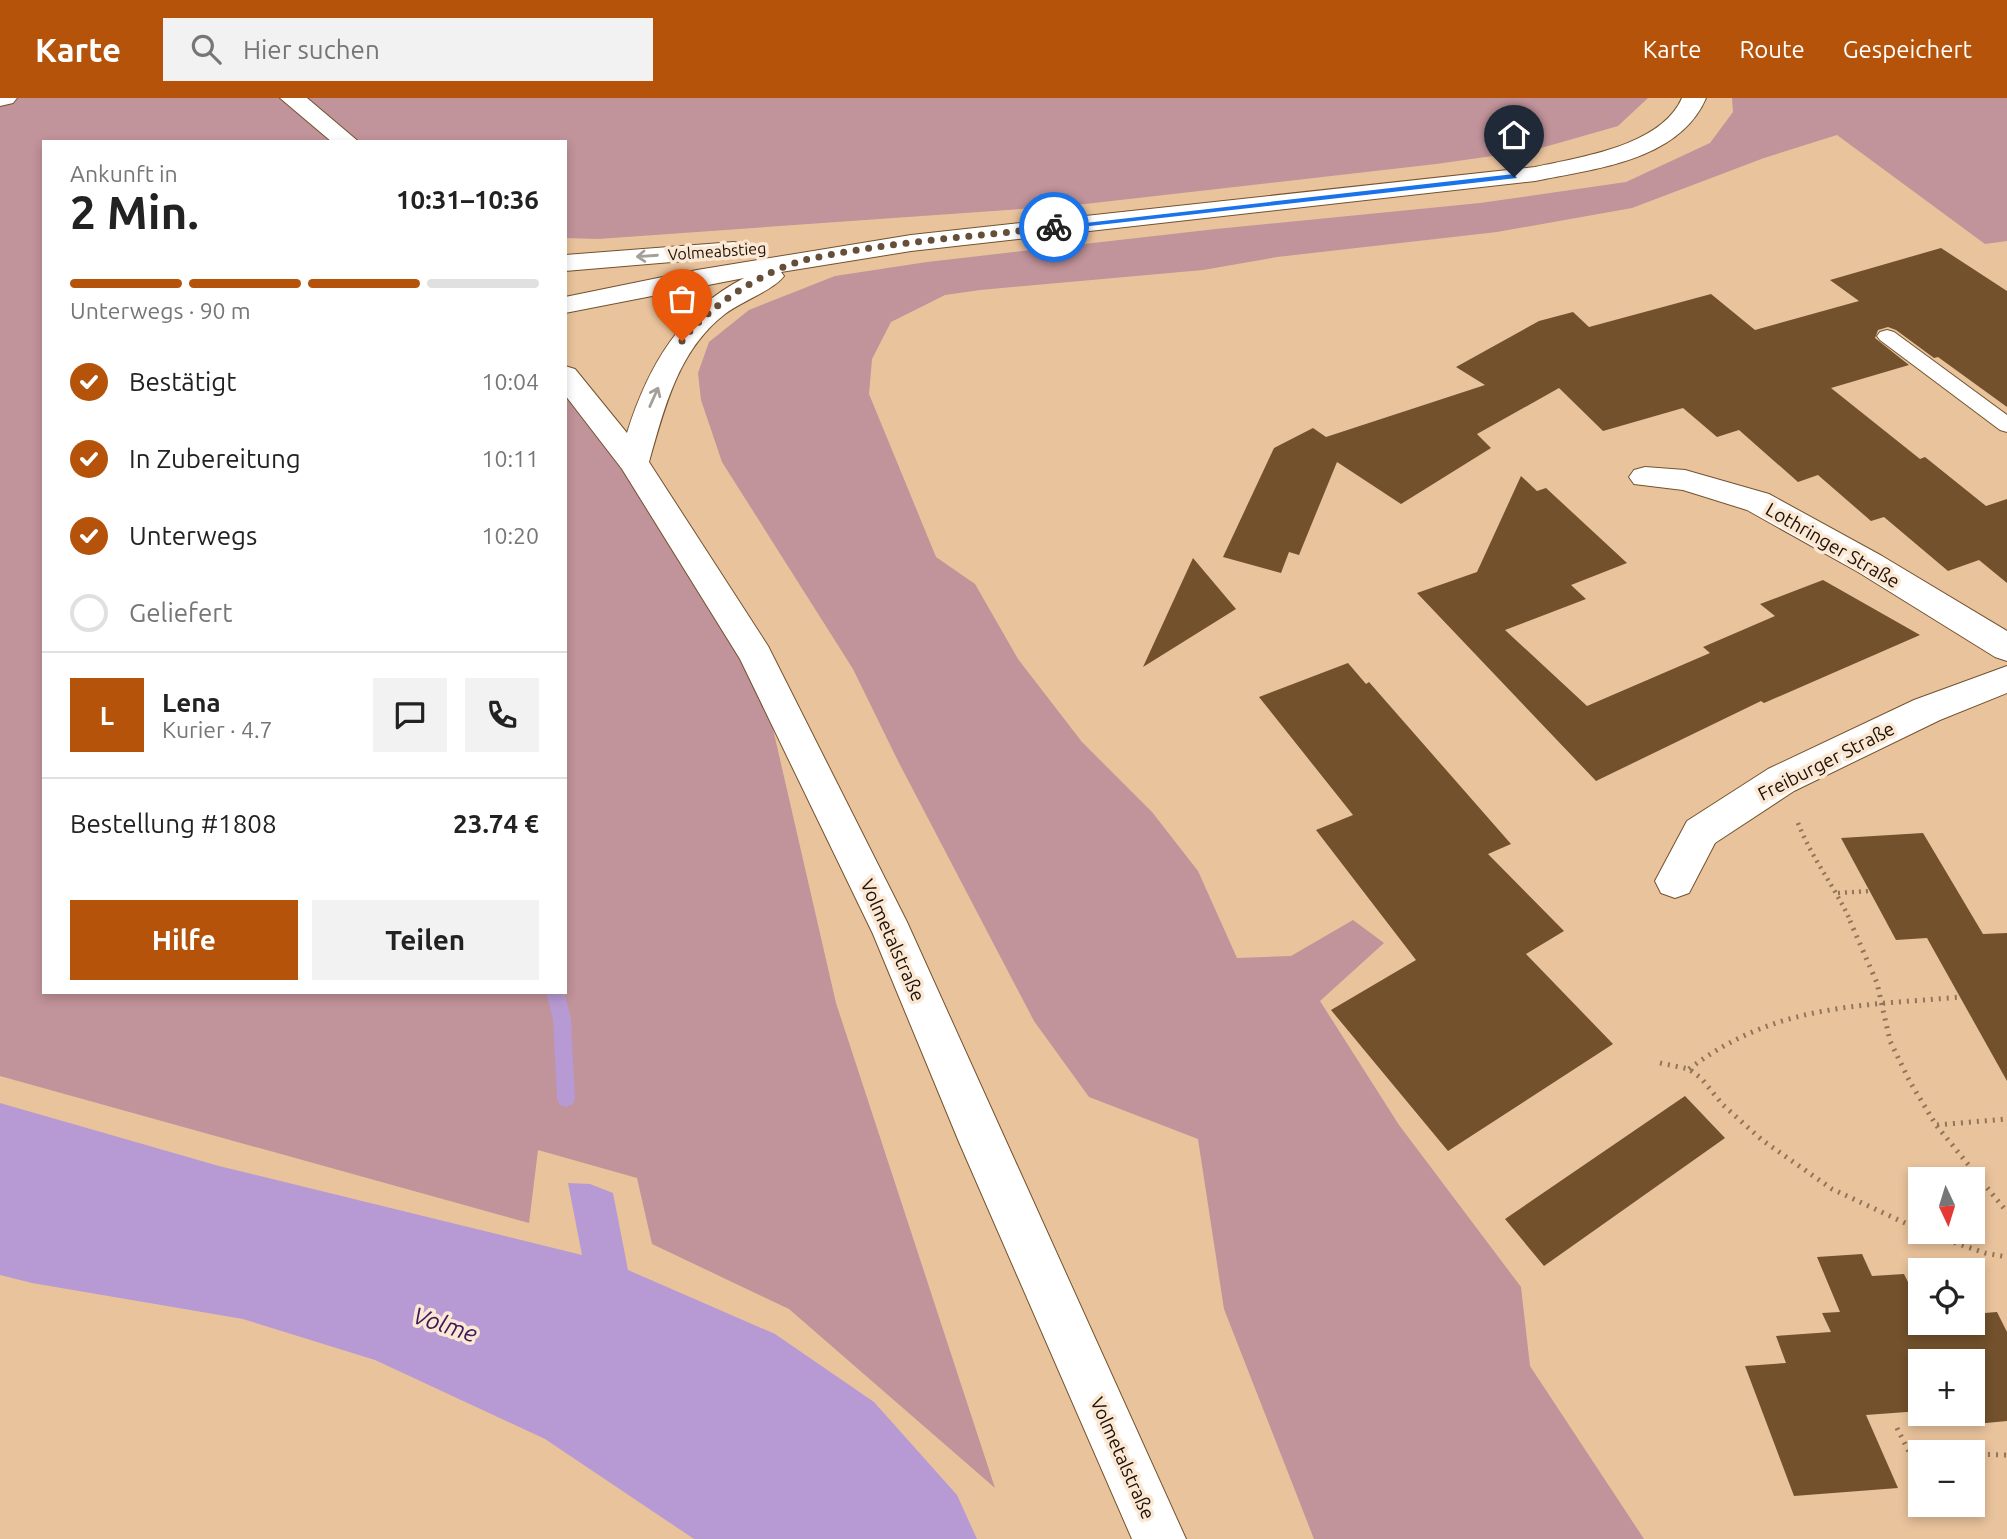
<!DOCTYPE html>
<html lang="de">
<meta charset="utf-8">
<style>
:root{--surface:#fff;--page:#f2f2f2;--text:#222;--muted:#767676;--line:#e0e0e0;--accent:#b45309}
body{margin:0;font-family:Ubuntu,sans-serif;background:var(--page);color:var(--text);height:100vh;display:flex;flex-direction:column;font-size:26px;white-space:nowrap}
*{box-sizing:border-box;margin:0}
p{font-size:23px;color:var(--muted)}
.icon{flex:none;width:38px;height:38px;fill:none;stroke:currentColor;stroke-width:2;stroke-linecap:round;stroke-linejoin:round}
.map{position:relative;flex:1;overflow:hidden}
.details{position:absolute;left:42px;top:42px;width:525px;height:854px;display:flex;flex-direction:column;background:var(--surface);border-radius:0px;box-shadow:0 4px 10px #0003}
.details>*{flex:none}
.needle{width:46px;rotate:176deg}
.tools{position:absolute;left:1908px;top:1069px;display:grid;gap:14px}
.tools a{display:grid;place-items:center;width:77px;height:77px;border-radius:0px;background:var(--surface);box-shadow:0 4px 10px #0003;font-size:35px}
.pin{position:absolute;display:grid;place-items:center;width:60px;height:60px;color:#fff;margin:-72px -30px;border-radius:50% 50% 50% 0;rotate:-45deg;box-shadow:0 0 7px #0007}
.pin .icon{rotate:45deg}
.courier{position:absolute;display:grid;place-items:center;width:70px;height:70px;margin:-35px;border:5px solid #1a73e8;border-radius:50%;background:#fff;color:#222;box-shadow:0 2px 9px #0007}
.overview em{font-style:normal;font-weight:600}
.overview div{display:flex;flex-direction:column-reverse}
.overview{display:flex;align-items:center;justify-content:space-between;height:119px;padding:0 28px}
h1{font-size:46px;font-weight:600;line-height:52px}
.bar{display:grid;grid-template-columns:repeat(4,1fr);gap:10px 7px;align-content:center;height:84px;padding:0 28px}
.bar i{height:9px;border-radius:5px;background:var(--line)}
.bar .selected{background:var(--accent)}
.bar p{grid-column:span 4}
.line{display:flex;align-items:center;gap:18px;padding:0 28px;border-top:2px solid var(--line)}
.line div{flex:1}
.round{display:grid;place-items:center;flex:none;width:74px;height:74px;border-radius:0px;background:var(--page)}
ol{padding:0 28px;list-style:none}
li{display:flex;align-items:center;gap:21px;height:77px}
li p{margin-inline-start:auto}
li .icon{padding:7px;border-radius:50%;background:var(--accent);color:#fff;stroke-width:4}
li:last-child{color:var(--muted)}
li i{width:38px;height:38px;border:4px solid var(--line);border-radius:50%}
.primary-button{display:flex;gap:14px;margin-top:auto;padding:14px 28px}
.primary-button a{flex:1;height:80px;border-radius:0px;background:var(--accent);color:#fff;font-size:28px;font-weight:600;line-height:80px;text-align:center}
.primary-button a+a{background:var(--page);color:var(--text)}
header{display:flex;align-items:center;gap:42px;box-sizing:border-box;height:98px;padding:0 35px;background:var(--accent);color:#fff}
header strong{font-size:33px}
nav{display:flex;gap:38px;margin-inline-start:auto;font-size:24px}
.search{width:490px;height:63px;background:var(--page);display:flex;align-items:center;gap:18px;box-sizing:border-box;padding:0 24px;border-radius:0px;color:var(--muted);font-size:26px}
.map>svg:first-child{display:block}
.green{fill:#c1939a}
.water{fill:#b79ad3}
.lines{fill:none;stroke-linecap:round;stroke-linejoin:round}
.stream{fill:#b79ad3;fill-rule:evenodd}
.building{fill:#72512c}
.service-casing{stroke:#73522d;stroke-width:2}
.minor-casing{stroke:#73522d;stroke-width:2}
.primary-casing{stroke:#73522d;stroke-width:2}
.path-far1{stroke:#917559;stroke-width:4.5;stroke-dasharray:2 5;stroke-linecap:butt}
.path{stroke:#917559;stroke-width:5;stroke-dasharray:2 6;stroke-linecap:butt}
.service{fill:#fff;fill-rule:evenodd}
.minor{fill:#fff;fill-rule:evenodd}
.primary{fill:#fff;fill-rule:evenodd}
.oneway{stroke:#a59f9a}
.route{fill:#1a73e8}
.done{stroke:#654f39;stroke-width:7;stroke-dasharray:0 12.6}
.labels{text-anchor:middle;stroke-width:7;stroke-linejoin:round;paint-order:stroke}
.far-street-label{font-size:16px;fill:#1e1003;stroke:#fbe8d4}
.street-label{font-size:19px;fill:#1e1003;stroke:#fbe8d4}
.near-water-label{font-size:24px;font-style:italic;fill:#3e165a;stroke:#fbe8d4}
</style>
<header>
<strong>Karte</strong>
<div class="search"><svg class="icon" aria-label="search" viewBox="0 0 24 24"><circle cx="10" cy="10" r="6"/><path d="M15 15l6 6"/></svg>Hier suchen</div>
<nav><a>Karte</a><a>Route</a><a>Gespeichert</a></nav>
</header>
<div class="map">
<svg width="2007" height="1441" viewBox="0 0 2007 1441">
<rect width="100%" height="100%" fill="#e9c39c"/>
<path class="green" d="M0 0H1648L1618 28 1534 52 1436 66 1076 107 598 141 565 140V44H44V894H565V277L756 557 836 905 995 1390 789 1211 652 1146 637 1080 538 1052 529 1125 0 978Z
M1732 0H2007V143L1985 146 1837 37 1764 60 1632 110 1497 134 1277 159 1203 172 980 192 945 197 891 224 872 261 869 296 936 459 975 486 1018 561 1082 644 1152 714 1198 773 1237 860 1291 858 1353 822 1384 845 1320 903 1399 1027 1521 1189 1530 1268 1644 1441H1314L1224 1211 1198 1041 1089 999 1034 923 898 663 853 571 722 364 701 302 698 275 709 244 749 212 835 178 927 164 1216 131 1480 105 1626 84 1710 45 1733 14Z"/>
<path class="water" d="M0 1005 219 1068 582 1157 568 1085 590 1086 613 1095 628 1172 775 1236 874 1304 957 1397 977 1441H694L545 1341 375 1262 243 1221 32 1185 0 1177Z"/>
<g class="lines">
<path class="stream" d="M546 894H564L571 921 575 1001 572 1007 566 1009 560 1007 557 1001 553 921Z"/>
</g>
<path class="building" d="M1941 150 2007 193V309L1938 259 1934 260 1896 232 1888 229 1878 232 1875 240 1909 267 1831 290 1920 361 1925 359 1986 408 2007 401V485L1979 462 1948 473 1884 419 1871 423 1818 377 1798 384 1739 332 1717 339 1683 310 1603 333 1559 290 1477 336 1491 350 1401 406 1337 364 1299 457 1289 454 1281 475 1223 459 1274 350 1313 330 1326 339 1485 287 1456 269 1539 223 1573 214 1589 229 1711 196 1755 232 1859 203 1830 182Z
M1521 378 1537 393 1546 390 1627 465 1571 487 1586 501 1505 532 1587 608 1710 555 1703 549 1775 518 1760 506 1823 482 1920 537 1764 605 1761 603 1596 683 1417 495 1477 474Z
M1193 460 1236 511 1143 569Z
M1348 565 1366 586 1369 584 1511 746 1488 756 1564 833 1526 856 1613 946 1448 1053 1331 912 1416 862 1316 732 1353 717 1259 599Z
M1923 735 1983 836 2007 835V983L1927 840 1896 842 1841 740Z
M1685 998 1725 1040 1544 1168 1505 1121Z
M1862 1156 1872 1178 1904 1176 1920 1208V1225H1972V1216L1997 1214 2007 1234V1323L1965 1327 1960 1316H1972V1264H1920V1313L1866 1317 1898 1390 1794 1398 1745 1268 1786 1265 1776 1238 1831 1234 1822 1215 1840 1214 1817 1159Z"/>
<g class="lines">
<defs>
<path id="service" d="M1887 232 1894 234 2007 317V334L2000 332 1880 242 1877 238 1880 234Z"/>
<path id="minor" d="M1645 369 1685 372 1769 396 1882 458 2007 533V563L1995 559 1858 474 1747 412 1683 392 1634 386 1629 379 1634 372Z
M2007 568V595L1940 622 1794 693 1715 745 1689 795 1675 800 1661 795 1655 783 1687 723 1768 671 1914 602Z"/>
<path id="primary" d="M0 0H17L13 5 0 8Z
M280 0H307L359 44H332Z
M1682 0H1706C1679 63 1594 71 1535 83L911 153 781 174 784 178C774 192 740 204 725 216 678 252 664 311 649 364L768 548 907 824 1186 1441H1132L959 1044 873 836 740 561 622 371 565 297V268L575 271 627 335C648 268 680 213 744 180L565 215V199L697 172 911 137 1535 69C1581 59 1661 48 1682 0Z
M734 144 743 146 747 152 743 158 565 173V157Z"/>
</defs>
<use href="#service" class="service-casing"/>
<use href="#minor" class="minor-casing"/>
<use href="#primary" class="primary-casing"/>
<path class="path-far1" d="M1798 725C1812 761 1835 789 1851 824
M1838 795 1870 793"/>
<path class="path" d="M1850 823 1877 885 1890 943 1910 984 1936 1027 2007 1114
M1660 965 1689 971 1701 980 1723 1007 1762 1042 1832 1091 1920 1132
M1689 971C1775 906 1858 908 1961 899
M1937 1027 2006 1021
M1924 1134 1985 1155 2007 1159
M1897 1330 1909 1354 1920 1355
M1972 1356 2007 1357"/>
<use href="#service" class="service"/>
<use href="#minor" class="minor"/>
<use href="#primary" class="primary"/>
</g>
<defs><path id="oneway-shaft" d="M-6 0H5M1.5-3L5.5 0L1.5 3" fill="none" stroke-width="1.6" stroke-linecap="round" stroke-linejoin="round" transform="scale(1.75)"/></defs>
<g class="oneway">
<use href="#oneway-shaft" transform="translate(647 158) rotate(176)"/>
<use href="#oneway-shaft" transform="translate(654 299) rotate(-66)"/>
</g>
<path class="route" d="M1514 76 1517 80 1054 132 1050 129Z"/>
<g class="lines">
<path class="done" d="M682 243C706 210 764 172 805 162 883 144 974 139 1054 129"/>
</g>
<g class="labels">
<g class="far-street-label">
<text transform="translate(717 153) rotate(-4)" y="6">Volmeabstieg</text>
</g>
<g class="street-label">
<text transform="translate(1833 447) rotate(30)" y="7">Lothringer Straße</text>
<text transform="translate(1826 663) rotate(-27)" y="7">Freiburger Straße</text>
<text transform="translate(893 842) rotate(66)" y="7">Volmetalstraße</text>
<text transform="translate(1123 1360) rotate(66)" y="7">Volmetalstraße</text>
</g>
<g class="near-water-label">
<text transform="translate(445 1227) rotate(18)" y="8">Volme</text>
</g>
</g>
</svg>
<div class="tools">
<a><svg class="needle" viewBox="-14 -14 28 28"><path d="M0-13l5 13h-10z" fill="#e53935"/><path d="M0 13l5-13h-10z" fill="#767676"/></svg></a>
<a><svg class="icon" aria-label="locate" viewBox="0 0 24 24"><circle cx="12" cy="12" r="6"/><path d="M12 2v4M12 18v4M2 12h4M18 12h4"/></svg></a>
<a>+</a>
<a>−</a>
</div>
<div class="pin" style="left:682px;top:243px;background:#ea580c"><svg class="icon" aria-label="bag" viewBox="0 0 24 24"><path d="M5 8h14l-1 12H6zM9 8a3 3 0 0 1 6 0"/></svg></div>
<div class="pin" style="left:1514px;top:79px;background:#1f2937"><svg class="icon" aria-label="home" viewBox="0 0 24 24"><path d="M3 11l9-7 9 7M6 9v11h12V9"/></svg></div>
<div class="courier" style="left:1054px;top:129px"><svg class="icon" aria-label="bike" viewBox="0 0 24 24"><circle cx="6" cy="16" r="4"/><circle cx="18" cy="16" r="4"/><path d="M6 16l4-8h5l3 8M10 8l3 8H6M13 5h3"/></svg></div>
<section class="details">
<div class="overview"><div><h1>2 Min.</h1><p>Ankunft in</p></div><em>10:31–10:36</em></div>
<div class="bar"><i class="selected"></i><i class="selected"></i><i class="selected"></i><i></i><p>Unterwegs · 90 m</p></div>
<ol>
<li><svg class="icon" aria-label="check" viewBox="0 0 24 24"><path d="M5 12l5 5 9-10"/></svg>Bestätigt<p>10:04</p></li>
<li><svg class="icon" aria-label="check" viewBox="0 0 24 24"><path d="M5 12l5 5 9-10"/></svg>In Zubereitung<p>10:11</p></li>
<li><svg class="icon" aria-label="check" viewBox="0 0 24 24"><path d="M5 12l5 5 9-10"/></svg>Unterwegs<p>10:20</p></li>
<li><i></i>Geliefert</li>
</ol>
<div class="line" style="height:126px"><b class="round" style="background:var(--accent);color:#fff">L</b><div><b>Lena</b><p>Kurier · 4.7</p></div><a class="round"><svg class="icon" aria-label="chat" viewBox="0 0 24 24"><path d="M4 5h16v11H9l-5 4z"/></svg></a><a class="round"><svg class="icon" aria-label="phone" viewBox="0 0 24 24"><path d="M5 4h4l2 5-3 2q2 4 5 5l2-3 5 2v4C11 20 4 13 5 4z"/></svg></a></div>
<div class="line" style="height:91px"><div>Bestellung #1808</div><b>23.74 €</b></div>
<div class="primary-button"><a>Hilfe</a><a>Teilen</a></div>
</section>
</div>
